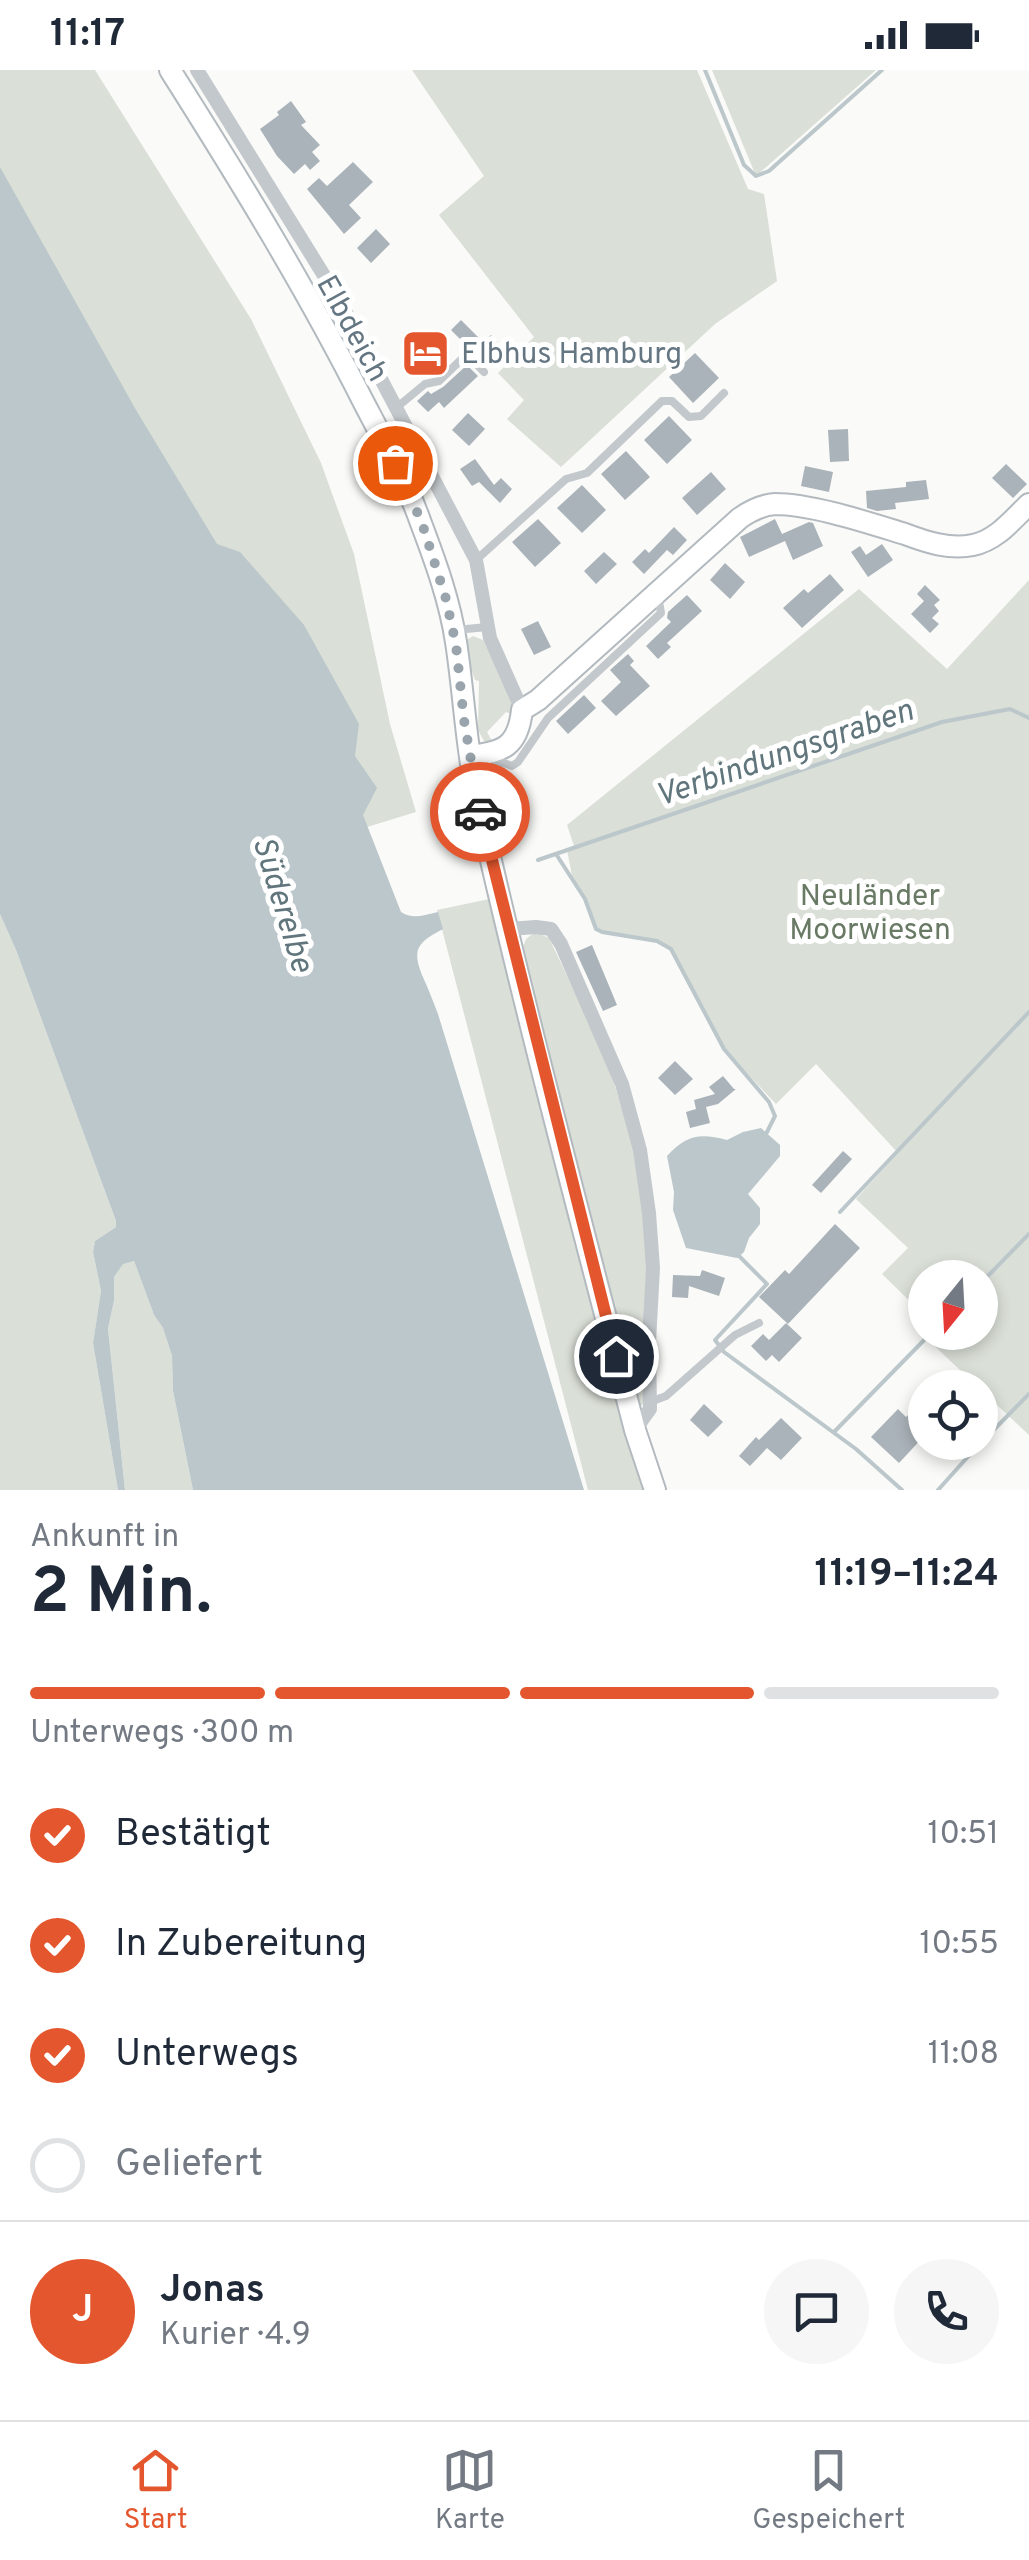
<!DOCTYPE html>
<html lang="de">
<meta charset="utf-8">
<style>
:root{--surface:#fff;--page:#f6f6f7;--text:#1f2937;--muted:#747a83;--line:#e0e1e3;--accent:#e4572e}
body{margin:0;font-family:Overpass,sans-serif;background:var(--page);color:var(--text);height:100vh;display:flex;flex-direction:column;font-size:38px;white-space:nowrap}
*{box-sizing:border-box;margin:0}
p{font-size:32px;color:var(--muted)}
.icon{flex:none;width:55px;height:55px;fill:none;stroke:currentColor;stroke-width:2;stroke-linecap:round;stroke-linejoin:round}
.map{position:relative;height:1420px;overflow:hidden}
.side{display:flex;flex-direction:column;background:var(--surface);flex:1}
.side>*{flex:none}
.needle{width:65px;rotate:198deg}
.controls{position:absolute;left:908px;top:1190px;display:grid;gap:20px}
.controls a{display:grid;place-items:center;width:90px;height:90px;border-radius:50%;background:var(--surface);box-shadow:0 5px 15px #0003;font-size:50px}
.pin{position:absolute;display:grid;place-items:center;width:85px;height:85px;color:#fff;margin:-42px;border:5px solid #fff;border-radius:50%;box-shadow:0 2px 10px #0007}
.courier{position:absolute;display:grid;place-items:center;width:100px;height:100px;margin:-50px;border:8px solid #e4572e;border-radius:50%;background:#fff;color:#222;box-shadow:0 2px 12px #0007}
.summary em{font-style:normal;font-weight:700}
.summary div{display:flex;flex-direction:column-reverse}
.summary{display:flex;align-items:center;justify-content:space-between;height:170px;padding:0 30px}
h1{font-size:65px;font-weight:700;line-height:75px}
.bar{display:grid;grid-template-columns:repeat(4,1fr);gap:15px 10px;align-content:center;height:120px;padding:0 30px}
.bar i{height:12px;border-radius:8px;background:var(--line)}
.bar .current{background:var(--accent)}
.bar p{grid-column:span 4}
.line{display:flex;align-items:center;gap:25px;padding:0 30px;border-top:2px solid var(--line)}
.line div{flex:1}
.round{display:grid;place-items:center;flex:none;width:105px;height:105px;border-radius:52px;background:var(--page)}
ol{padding:0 30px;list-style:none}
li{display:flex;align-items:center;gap:30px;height:110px}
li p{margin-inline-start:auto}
li .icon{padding:10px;border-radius:50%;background:var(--accent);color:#fff;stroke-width:4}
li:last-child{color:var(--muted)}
li i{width:55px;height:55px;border:5px solid var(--line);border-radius:50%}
.status{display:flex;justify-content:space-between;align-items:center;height:70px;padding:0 50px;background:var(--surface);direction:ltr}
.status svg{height:28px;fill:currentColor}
.tab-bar{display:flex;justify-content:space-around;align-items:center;height:140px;border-top:2px solid var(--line);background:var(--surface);font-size:28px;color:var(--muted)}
.tab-bar a{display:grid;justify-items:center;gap:5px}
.tab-bar .current{color:var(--accent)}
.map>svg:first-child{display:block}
.green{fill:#dadfd7}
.water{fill:#bbc7cb}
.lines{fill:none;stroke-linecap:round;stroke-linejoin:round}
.stream{stroke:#bbc7cb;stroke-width:4}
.building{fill:#aab3b9}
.secondary-casing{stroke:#b3babf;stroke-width:24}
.lane{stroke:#c3c8cc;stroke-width:8}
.street{stroke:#c3c8cc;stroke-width:14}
.secondary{stroke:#fff;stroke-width:20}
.done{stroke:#99a4ac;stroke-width:10;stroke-dasharray:0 18}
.route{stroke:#e4572e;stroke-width:12}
.labels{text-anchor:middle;stroke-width:10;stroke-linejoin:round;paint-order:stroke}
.street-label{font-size:30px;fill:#657683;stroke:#fff}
.poi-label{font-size:30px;fill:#657683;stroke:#fff;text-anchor:start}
.park-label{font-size:30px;fill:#687a64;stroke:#fff}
.water-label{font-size:32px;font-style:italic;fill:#60757c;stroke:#fff}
</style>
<div class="status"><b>11:17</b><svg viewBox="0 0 49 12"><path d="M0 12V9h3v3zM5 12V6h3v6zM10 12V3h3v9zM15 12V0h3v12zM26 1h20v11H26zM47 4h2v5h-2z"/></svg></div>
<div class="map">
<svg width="1029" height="1420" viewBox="0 0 1029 1420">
<rect width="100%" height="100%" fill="#fafaf8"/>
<path class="green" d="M0 0H95L251 249 321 393 354 484 390 654 416 742 188 812 0 448Z
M412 0H697L748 119 764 124 777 211 715 254 561 397 507 349 524 330 498 303 534 267 439 145 484 106Z
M712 0H876L756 106Z
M1029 510V1365L926 1268 932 1263 980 1262V1208H925V1246L882 1204 908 1178 856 1129 898 1083 816 994 776 1034 724 979 671 879 649 869 602 862 596 859 585 829 572 806 567 780 574 776 567 755 859 519 947 599Z
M473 566 483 570 512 630 511 644 506 642 487 662 492 671H484L478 660 479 611 475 610 463 576 468 569Z
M494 828 620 1347 644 1420H588L437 840Z
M0 844 16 880 116 1151V1157L95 1171 93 1182 101 1221 93 1273 118 1420H0Z
M535 862 549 868 606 987 633 1075 647 1159 643 1334 639 1338 633 1331 523 877 526 869Z
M134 1191 154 1245 163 1258 172 1286 173 1321 193 1420H125L108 1257 114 1231V1207L123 1193Z"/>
<path class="water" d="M0 97 136 340 217 474 240 482 304 555 359 654 355 686 377 718 363 745 401 842C413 850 424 845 438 842L443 859C419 872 411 878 422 905 428 918 433 931 438 944L584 1420H193L173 1321 172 1286 163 1258 154 1245 134 1191 123 1194 114 1207V1231L108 1258 125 1420H118L93 1273 101 1221 93 1182 95 1171 116 1157V1151L16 880 0 844Z
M761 1058 780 1075V1086L748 1124 760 1138V1154L749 1168 744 1182 737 1188 686 1178 673 1140 674 1122 667 1086C687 1065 699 1063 727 1070L743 1062Z"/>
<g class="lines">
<path class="stream" d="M705 0 744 95 756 106 769 101 882 0
M556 784 585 829 596 859 602 862 657 871 671 879 724 979 769 1032 775 1046 765 1066
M538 790 942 652 1010 639 1029 648
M840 1142 1029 942
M738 1185 767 1214 715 1270 724 1282 856 1379 902 1420
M980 1214 1029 1164
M834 1362 932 1262
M938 1420 973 1381 1029 1324"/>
</g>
<path class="building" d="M291 31 306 52 301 55 320 75 312 82 320 91 310 100 305 94 294 104 277 86 260 59 279 45 277 42Z
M353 92 373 112 349 135 361 148 344 164 307 119 319 108 327 116Z
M376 159 390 174 371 193 357 178Z
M461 250 483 272 491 265 505 280 488 295 464 267 461 270 451 260Z
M432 262 446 275 425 297 411 284Z
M695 283 719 308 693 333 669 307Z
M467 295 478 306 444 338 439 332 428 342 417 331 428 321 431 324 443 317Z
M468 343 485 359 469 376 452 360Z
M669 346 692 370 667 394 644 370Z
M848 359 849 391 830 392 828 360Z
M626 381 650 407 625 430 601 404Z
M475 389 494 415 501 408 512 419 500 433 479 412 472 416 460 399Z
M1006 394 1027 414 1013 428 992 408Z
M805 396 833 402 829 422 801 416Z
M711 402 726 419 697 445 682 428Z
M926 410 929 429 895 433 896 439 877 441 867 438 866 421 906 417V412Z
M582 415 606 440 582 463 557 438Z
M538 449 561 473 535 497 512 472Z
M775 449 782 464 809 452 813 453 823 476 793 490 785 471 749 487 740 467Z
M674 457 687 470 673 485 667 480 644 504 632 492 645 479 649 483Z
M882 474 893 490 868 507 851 482 860 476 866 485Z
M604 482 617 494 596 514 584 501Z
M725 493 745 512 730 529 710 510Z
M830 504 844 520 802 558 783 538 804 519 808 523Z
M925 515 940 530 934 535 939 541 932 548 939 554 930 563 911 544 924 531 917 524Z
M687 525 702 541 667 573 671 577 658 589 646 576 671 552 667 548 668 542Z
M538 551 551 577 534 585 521 559Z
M628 584 634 591 630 595 650 616 616 646 601 631 621 612 610 600Z
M584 625 596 638 568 664 556 651Z
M592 875 617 935 603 941 576 882Z
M675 991 693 1009 675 1025 658 1008Z
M723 1006 734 1019H736L718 1034 706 1037 710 1053 690 1058 686 1042 696 1039 694 1030 715 1024 709 1017Z
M843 1081 852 1089 821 1123 812 1115Z
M835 1154 860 1178 788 1254 759 1227 785 1200 789 1204Z
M702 1200 725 1208 719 1226 689 1216 688 1228 672 1227 673 1205 700 1206Z
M786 1253 802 1268 779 1292 772 1285 766 1291 751 1276 763 1264 769 1270Z
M704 1334 723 1352 708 1367 690 1350Z
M898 1339 906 1347 914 1340 924 1349 916 1357 925 1365 899 1393 871 1367Z
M781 1348 802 1368 781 1390 767 1378 750 1396 739 1386 756 1367 759 1370Z"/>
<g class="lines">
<defs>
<path id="secondary" d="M170 0C239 109 306 218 364 333 385 373 407 413 422 456 436 493 450 532 456 572 464 624 466 677 477 729 524 940 581 1150 635 1360L655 1420
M470 686C503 682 518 677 522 640L538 630 740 448C750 441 762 435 775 434 812 434 869 453 905 464 926 472 950 480 973 475 997 470 1012 450 1029 434"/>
</defs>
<use href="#secondary" class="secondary-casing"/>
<path class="lane" d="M396 338 425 314 439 311 467 284 484 302
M476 490 566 409 587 403 662 331H672L689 347 701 346 724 323
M456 560 487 557
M493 683 504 693 512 696 518 692 548 648 661 543 658 526
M495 687 512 741
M650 1332 666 1326 735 1265 759 1253"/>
<path class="street" d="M197 0 341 233 476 490 490 568 522 640
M509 859 536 857 551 859 561 874 622 1014 640 1080 649 1143 653 1198 649 1272 650 1339 635 1360"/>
<use href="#secondary" class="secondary"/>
</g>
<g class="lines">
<path class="done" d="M395 393 422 453 446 529 456 575 464 650 480 742"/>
<path class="route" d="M480 742 616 1286"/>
</g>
<defs>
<symbol id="hotel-square" viewBox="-11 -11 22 22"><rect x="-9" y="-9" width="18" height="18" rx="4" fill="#e4572e" stroke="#fff"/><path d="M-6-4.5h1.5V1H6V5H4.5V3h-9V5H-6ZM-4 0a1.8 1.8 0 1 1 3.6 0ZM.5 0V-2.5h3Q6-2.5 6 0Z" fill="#fff"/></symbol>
</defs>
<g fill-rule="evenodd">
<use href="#hotel-square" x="398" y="256" width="55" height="55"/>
</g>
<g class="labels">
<g class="street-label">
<text transform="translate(353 258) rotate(61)" y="10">Elbdeich</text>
</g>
<g class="poi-label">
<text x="461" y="293">Elbhus Hamburg</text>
</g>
<g class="park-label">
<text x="870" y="835">Neuländer<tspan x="870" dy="34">Moorwiesen</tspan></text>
</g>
<g class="water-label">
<text transform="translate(784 682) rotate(-19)" y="11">Verbindungsgraben</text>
<text transform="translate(284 834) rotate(73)" y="11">Süderelbe</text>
</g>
</g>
</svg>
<div class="controls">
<a><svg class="needle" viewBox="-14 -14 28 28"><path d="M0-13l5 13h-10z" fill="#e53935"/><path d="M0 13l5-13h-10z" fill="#747a83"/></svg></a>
<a><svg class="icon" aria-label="locate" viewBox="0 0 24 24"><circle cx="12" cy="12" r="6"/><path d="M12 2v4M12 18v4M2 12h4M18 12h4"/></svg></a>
</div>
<div class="pin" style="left:395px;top:393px;background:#ea580c"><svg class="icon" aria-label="bag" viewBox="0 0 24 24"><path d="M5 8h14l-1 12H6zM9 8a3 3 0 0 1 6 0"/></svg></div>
<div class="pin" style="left:616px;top:1286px;background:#1f2937"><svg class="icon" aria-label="home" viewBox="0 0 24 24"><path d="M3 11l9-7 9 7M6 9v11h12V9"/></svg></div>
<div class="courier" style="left:480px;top:742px"><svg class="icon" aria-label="car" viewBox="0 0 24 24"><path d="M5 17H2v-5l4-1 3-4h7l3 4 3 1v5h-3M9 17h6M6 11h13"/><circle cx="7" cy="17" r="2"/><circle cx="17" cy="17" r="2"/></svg></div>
</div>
<section class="side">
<div class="summary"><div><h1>2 Min.</h1><p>Ankunft in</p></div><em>11:19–11:24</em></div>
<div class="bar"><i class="current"></i><i class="current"></i><i class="current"></i><i></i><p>Unterwegs · 300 m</p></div>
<ol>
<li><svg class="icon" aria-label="check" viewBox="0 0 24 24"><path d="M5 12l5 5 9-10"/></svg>Bestätigt<p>10:51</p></li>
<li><svg class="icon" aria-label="check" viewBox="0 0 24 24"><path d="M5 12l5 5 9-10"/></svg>In Zubereitung<p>10:55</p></li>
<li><svg class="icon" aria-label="check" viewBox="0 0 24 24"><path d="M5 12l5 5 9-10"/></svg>Unterwegs<p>11:08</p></li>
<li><i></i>Geliefert</li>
</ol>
<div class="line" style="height:180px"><b class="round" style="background:var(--accent);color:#fff">J</b><div><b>Jonas</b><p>Kurier · 4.9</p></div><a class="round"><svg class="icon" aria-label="chat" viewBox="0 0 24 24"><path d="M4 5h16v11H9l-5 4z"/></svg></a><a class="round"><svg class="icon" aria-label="phone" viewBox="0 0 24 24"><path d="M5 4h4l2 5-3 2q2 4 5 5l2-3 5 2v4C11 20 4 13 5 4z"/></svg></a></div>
</section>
<nav class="tab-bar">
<a class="current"><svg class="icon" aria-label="home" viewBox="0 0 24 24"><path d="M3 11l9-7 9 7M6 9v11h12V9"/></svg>Start</a>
<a><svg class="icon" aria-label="map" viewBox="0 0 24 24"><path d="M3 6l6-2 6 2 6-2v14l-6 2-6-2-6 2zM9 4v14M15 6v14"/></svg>Karte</a>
<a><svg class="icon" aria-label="saved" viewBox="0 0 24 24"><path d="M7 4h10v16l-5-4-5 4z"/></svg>Gespeichert</a>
</nav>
